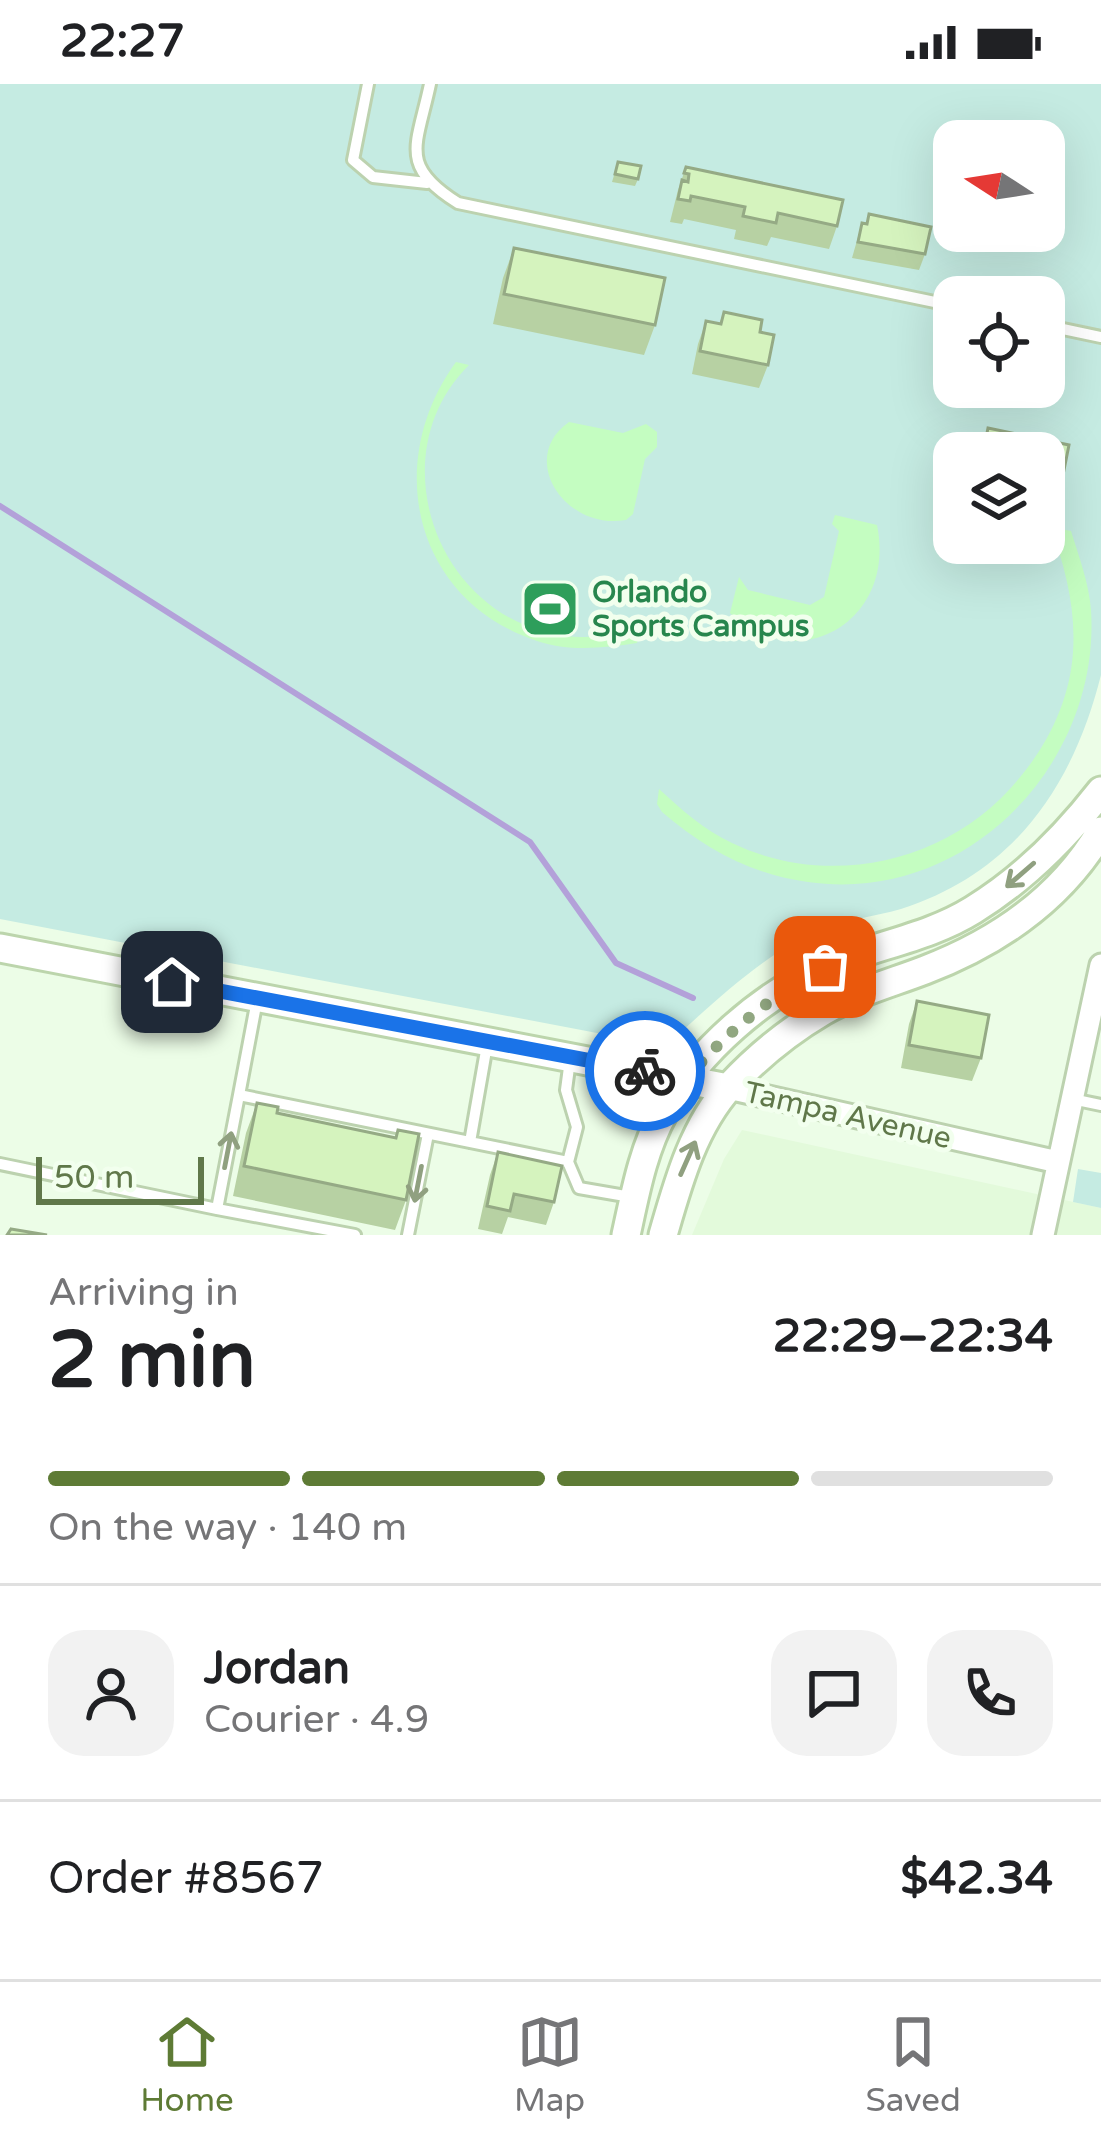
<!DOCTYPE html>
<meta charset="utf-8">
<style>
:root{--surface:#fff;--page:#f2f2f2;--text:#202124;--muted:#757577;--line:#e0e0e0;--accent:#5e7b35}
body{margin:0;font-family:"Varela Round",sans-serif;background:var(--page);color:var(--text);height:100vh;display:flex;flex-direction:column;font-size:45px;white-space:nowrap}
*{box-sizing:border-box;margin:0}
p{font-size:39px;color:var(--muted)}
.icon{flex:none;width:66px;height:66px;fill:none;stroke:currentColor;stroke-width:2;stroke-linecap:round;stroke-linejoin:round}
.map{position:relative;height:1151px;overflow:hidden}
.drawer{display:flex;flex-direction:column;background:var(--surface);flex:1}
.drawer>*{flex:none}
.needle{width:78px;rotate:282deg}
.tools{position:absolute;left:933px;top:36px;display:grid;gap:24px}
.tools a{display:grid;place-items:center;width:132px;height:132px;border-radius:24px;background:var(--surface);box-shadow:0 12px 48px #0002;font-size:60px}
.scale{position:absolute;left:36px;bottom:30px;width:168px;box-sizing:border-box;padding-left:12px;border:6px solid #60784a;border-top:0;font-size:33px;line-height:42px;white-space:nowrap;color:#60784a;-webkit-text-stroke:9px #f2ffee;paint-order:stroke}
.pin{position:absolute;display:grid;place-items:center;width:102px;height:102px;color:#fff;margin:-51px;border-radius:24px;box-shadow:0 6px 18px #0006}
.courier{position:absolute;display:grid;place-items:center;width:120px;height:120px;margin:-60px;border:9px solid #1a73e8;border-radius:50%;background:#fff;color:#222;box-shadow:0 3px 15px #0007}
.summary em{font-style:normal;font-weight:700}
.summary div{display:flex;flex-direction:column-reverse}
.summary{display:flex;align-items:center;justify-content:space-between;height:204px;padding:0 48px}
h1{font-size:78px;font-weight:700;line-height:90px}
.bar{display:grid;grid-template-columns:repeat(4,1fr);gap:18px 12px;align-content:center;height:144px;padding:0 48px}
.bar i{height:15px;border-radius:9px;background:var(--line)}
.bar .current{background:var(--accent)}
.bar p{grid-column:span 4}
.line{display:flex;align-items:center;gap:30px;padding:0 48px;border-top:3px solid var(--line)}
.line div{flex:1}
.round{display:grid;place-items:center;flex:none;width:126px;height:126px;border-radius:36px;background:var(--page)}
.status{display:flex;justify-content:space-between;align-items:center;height:84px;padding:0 60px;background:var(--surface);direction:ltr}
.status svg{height:33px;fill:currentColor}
.menu{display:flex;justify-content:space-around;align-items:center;height:168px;border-top:3px solid var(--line);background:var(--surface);font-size:33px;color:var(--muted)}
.menu a{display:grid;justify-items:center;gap:6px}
.menu .current{color:var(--accent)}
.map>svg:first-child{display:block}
.residential{fill:#e3fadb}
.green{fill:#c5ebe2;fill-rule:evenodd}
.sand{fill:#c4fdc1}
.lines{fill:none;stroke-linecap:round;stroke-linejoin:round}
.stream{stroke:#b3a1d9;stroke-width:6}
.lane-casing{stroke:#bcd2af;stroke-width:16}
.street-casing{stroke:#bcd2af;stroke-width:27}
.secondary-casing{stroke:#bcd5ac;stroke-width:33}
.lane{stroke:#fff;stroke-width:10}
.street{stroke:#fff;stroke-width:21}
.secondary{stroke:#fff;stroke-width:27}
.wall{fill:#b7d1a3}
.building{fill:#d5f3be;stroke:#95aa85;stroke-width:3}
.oneway{stroke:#90a080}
.done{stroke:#91a781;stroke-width:12;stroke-dasharray:0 21.6}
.route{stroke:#1a73e8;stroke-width:15}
.labels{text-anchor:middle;stroke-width:10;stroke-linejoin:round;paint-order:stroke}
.leisure-label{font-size:30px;font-weight:bold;fill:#27864d;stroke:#f2ffee;text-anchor:start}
.street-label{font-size:30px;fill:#60784a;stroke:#f2ffee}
</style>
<div class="status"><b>22:27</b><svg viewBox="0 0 49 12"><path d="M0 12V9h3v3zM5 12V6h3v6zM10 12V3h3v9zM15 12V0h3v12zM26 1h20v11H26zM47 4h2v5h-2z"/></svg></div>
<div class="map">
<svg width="1101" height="1151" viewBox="0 0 1101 1151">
<rect width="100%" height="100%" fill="#ecfde7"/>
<path class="residential" d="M742 1046 1101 1124V1151H692L724 1075Z"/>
<path class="green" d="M0 0H1101V591C1073 702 1014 789 901 825 874 833 846 835 820 846 762 870 712 921 665 962L0 835ZM954 57H1044V147H954ZM954 213H1044V303H954ZM954 369H1044V459H954Z
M1078 1085 1101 1089V1124L1073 1118Z"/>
<path class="sand" d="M456 278 469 281C385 364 428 511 538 546 572 557 605 553 640 548L637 559C603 564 570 568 537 557 413 516 383 378 456 278Z
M569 338 623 349 646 340 657 348V363L645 375 633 430 626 436C565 447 517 374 569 338Z
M835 431 877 441C897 537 798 594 730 529L739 493 748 506 810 521 824 513 839 447 832 440Z
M1051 443 1071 447C1079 473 1089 499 1091 526 1101 680 966 821 808 798 751 790 705 765 662 728L657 720 659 705C682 726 704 746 732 759 832 807 954 777 1021 692 1050 657 1070 614 1073 568 1076 524 1065 484 1051 443Z"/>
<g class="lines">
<path class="stream" d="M0 422 530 758 616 879 693 914"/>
<defs>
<path id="lane" d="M368 0 353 76 373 93 427 99
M430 0C417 62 398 81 458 119L954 222
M1044 241 1101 253
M257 916 239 1011 568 1078 579 1104 631 1113
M239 1011 217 1125 355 1151
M1072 1015 1101 1021
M470 1058 487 961
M568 1078 577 1043 566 1006 570 976
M0 1080 217 1125
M408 1151 428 1050"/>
<path id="street" d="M728 1004 1058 1078
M1043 1151 1101 881"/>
<path id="secondary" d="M0 864 728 1004
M626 1151C635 1110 643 1065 664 1028 698 966 763 911 827 882 875 861 928 854 973 826 1022 796 1066 752 1101 707
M663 1151C678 1099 693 1043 730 1002 757 973 789 947 823 927 855 909 891 899 925 886 998 858 1061 815 1101 747"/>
</defs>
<use href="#lane" class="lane-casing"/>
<use href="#street" class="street-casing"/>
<use href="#secondary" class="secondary-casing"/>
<use href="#lane" class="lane"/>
<use href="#street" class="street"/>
<use href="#secondary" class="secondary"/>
</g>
<path class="wall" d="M618 78 638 95 635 102 612 98Z
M686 83 837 142 829 165 771 153 767 162 734 155 736 146 684 135 682 140 670 138 678 106Z
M869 130 925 170 919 186 852 174 862 139 866 140Z
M514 164 655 241 644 271 493 240 503 194Z
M724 228 760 248 768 281 759 304 692 290 698 260 706 237 719 240Z
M988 344 1069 361 1061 401 1053 424 1044 422V369H979Z
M917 917 981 974 972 997 901 984 909 940Z
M257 1019 277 1029 395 1054 398 1046 406 1116 395 1146 233 1112 246 1049Z
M498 1068 554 1118 546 1141 508 1133 502 1150 478 1145 490 1091Z"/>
<path class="building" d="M618 78 641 82 638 95 615 90Z
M686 83 843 116 837 142 778 129 776 139 743 132 745 123 691 112 690 117 678 115 682 96 688 98 689 90 684 89Z
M869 130 931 143 925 170 858 158 862 139 867 140Z
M514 164 665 194 655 241 504 210Z
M724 228 762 236 760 248 774 251 768 281 700 267 706 237 721 240Z
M988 344 1069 361 1061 401 1044 398V369H983Z
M917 917 989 931 981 974 909 961Z
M257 1019 278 1023 277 1029 396 1054 398 1046 419 1050 406 1116 244 1082Z
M498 1068 562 1082 554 1118 514 1110 510 1127 487 1122Z
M11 1145 47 1151H7Z"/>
<defs><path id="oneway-shaft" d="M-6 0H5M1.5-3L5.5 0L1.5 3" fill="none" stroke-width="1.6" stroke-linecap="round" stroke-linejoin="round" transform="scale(3)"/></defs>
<g class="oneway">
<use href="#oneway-shaft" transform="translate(1020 791) rotate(139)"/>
<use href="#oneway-shaft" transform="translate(228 1066) rotate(-79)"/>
<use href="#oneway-shaft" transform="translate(688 1074) rotate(-66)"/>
<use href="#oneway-shaft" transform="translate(418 1100) rotate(101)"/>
</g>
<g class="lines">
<path class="done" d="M645 987 686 995C726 949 771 912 825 883"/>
<path class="route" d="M172 898 645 987"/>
</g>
<defs>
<symbol id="stadium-square" viewBox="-11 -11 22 22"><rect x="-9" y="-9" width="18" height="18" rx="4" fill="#2e9e5b" stroke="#f2ffee"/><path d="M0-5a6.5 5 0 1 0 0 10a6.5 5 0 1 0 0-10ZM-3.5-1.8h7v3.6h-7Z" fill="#fff"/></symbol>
</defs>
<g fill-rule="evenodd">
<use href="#stadium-square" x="517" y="492" width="66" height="66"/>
</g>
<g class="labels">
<g class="leisure-label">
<text x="592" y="518">Orlando<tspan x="592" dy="34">Sports Campus</tspan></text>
</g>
<g class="street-label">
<text transform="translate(848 1031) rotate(13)" y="10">Tampa Avenue</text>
</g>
</g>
</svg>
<div class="tools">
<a><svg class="needle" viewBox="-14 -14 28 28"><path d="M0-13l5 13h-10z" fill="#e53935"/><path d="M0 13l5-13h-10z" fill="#757577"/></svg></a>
<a><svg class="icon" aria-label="locate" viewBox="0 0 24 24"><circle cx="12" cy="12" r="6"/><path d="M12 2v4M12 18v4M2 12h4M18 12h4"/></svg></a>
<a><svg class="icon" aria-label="layers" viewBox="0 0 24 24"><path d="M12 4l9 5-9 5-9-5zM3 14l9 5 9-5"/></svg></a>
</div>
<div class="scale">50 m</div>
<div class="pin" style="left:825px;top:883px;background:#ea580c"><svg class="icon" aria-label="bag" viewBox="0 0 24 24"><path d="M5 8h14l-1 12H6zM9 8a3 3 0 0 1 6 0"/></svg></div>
<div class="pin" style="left:172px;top:898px;background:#1f2937"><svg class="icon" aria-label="home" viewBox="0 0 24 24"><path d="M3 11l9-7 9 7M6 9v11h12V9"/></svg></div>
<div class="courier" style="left:645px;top:987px"><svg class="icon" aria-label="bike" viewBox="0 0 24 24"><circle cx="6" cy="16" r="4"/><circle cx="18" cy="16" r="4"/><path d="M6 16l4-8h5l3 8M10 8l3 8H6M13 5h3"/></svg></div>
</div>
<section class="drawer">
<div class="summary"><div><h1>2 min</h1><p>Arriving in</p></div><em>22:29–22:34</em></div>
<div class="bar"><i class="current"></i><i class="current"></i><i class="current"></i><i></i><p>On the way · 140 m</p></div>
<div class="line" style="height:216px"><a class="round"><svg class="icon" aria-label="person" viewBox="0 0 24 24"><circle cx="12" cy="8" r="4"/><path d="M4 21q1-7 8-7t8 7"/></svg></a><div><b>Jordan</b><p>Courier · 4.9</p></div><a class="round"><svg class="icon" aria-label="chat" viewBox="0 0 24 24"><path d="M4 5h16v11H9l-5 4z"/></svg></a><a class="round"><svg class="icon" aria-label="phone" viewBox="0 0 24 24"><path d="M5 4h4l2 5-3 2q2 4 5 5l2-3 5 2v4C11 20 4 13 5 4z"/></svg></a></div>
<div class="line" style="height:156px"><div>Order #8567</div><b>$42.34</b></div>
</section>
<nav class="menu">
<a class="current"><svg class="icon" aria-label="home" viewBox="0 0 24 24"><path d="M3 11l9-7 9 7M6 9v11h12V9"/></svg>Home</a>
<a><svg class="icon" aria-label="map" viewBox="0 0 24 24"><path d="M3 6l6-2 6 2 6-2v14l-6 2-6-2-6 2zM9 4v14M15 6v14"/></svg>Map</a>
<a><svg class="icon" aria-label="saved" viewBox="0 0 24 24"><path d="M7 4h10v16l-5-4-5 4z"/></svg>Saved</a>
</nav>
